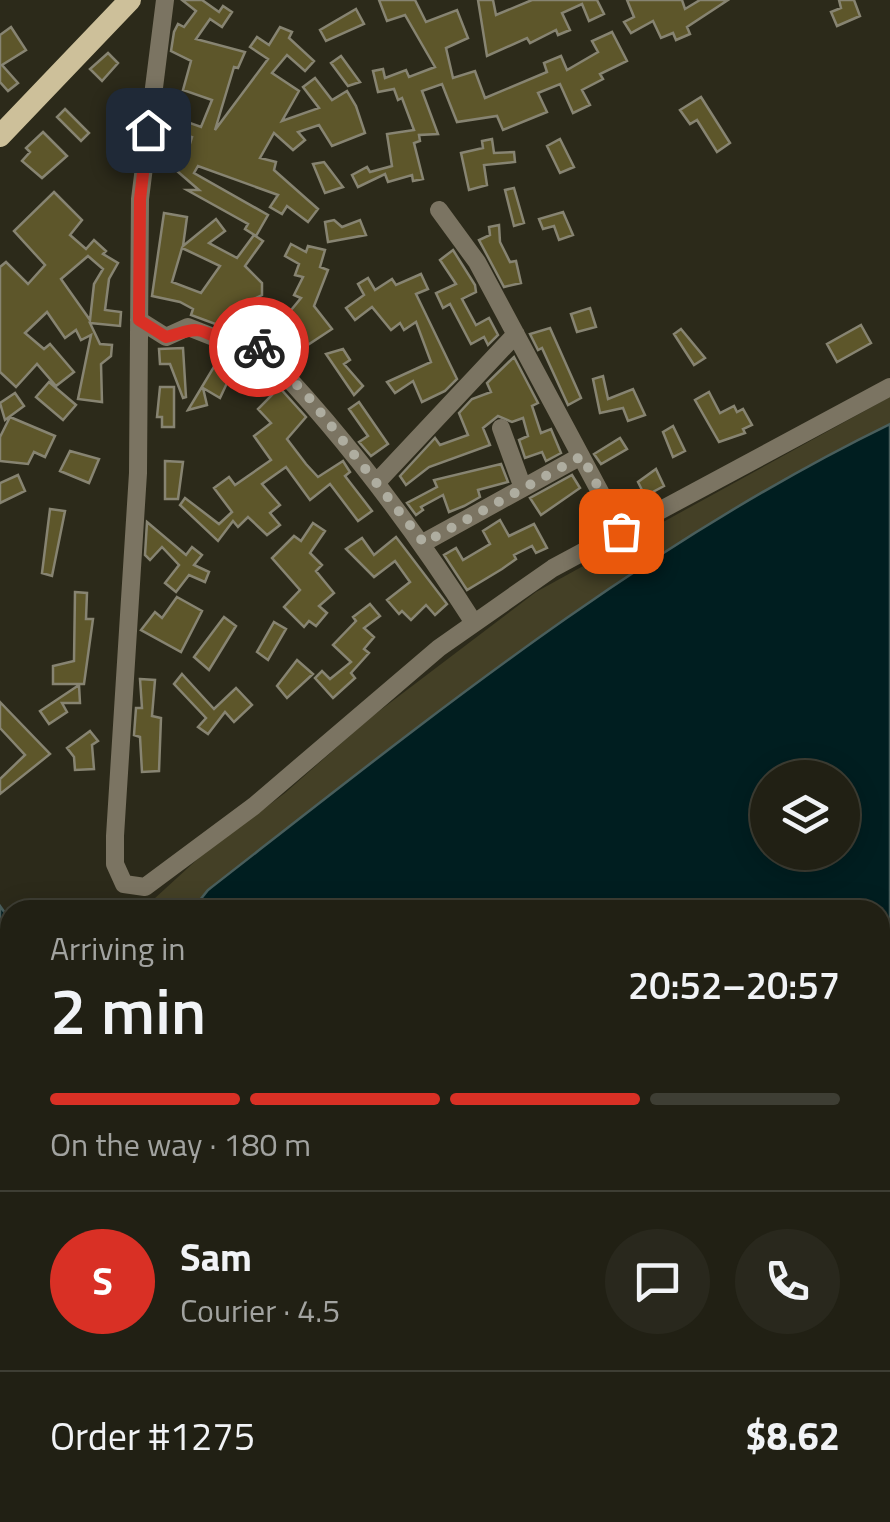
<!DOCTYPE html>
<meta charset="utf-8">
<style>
:root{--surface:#212014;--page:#29281d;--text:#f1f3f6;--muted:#a2a3a0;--line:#3e3e34;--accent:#d93025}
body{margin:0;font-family:"Titillium Web",sans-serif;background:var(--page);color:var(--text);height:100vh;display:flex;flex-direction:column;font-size:38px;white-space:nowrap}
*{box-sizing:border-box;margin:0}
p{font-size:32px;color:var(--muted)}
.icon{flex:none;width:55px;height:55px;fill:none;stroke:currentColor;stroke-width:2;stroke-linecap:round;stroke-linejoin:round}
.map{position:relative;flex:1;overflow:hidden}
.sheet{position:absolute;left:0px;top:900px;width:890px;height:622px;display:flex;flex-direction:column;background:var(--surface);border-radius:30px 30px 0 0;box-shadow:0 5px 25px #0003,0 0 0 2px var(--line)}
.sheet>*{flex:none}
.fabs{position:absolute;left:750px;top:760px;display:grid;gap:20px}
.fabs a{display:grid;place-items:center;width:110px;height:110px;border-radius:50%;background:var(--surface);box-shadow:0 5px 25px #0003,0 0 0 2px var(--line);font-size:50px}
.pin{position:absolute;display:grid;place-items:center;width:85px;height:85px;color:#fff;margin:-42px;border-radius:20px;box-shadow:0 5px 15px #0006}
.courier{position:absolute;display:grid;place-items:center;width:100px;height:100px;margin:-50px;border:8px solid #d93025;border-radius:50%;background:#fff;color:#222;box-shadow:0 2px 12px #0007}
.headline em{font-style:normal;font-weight:600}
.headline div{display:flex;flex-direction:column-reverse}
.headline{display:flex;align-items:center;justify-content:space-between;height:170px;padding:0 50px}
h1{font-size:65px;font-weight:600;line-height:75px}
.bar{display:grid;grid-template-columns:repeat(4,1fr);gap:15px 10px;align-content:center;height:120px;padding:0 50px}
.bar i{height:12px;border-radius:8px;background:var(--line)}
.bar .current{background:var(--accent)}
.bar p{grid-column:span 4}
.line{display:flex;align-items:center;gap:25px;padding:0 50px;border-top:2px solid var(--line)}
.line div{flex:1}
.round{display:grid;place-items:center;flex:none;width:105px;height:105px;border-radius:52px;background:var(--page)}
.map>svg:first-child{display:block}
.green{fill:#444026}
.water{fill:#001e20;stroke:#495e5c;stroke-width:2.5;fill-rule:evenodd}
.building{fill:#5d562a;stroke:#878472;stroke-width:2.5;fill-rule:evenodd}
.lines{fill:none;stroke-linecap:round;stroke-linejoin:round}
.path{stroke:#888779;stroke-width:2.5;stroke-dasharray:5 5;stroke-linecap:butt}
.minor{stroke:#7b7462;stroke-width:18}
.major{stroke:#cdc09a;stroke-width:22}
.done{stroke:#aeada0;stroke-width:10;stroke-dasharray:0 18}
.route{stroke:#d93025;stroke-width:12}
</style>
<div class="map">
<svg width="890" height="1522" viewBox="0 0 890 1522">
<rect width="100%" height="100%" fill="#2c2a1a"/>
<path class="green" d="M890 397V424C641 546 426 721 208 890L192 910H142L202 855 285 793 370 718 536 592Z
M10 1010V1364L0 1354V1043Z
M890 1113V1522H505L517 1512H880V1119Z"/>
<path class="water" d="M890 424V1113L880 1119V910H192L208 890C425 721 641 545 890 424ZM768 778H842V852H768Z
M0 906 10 920V1001L0 990Z
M0 1354 10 1364V1512L517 1513 505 1522H0Z"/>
<path class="building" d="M182 0H202L219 12 223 6 232 12 222 27 210 19 196 39 245 52 238 68 234 67 215 130 268 59 250 47 257 37 269 45 280 27 292 32 289 38 314 61 305 71 287 55 272 73 299 91 282 121 319 108 303 87 315 78 332 100 347 91 356 106 365 133 332 146 319 125 298 132 305 140 293 150 274 133 260 158 276 162 274 170 318 209 308 222 287 206 282 214 270 207 278 195 198 166 194 173 268 215 256 236 245 229 248 224 187 190H199L162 158 170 148 185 160 192 137 175 132 179 119 201 127 212 100 183 90 191 61 171 51 174 32 178 24 184 27 196 11Z
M379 0H415L426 22 457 10 468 38 446 48 453 78 475 71 485 98 547 72 544 63 561 56 567 70 598 52 592 41 612 32 627 61 600 74 603 79 582 90 590 105 573 113 560 84 538 93 547 112 503 130 497 116 457 122 442 84 422 91 438 134 419 135 420 141 414 143 423 179 413 181 412 175 388 182 385 174 358 187 352 175 367 167 370 172 392 166 387 134 414 130 402 98 398 100 394 89 378 92 373 71 383 69 385 78 406 70 409 77 435 67 405 15 387 21Z
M478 0H493L496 15 532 0H597L604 14 589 21 582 4 562 13 570 30 558 35 556 30 530 43 527 38 487 56Z
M627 0H682L685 9 700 0H728L687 27 690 34 676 40 673 33 661 38 653 21 631 33 624 22 634 17Z
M839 0H854L860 16 837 26 831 12 841 8Z
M356 9 364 24 326 41 320 30Z
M11 27 26 50 2 65 18 83 8 91 0 82V35Z
M108 53 118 63 102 81 90 69Z
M341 56 360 82 348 86 331 63Z
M701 97 730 143 717 152 697 120 690 124 680 110Z
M65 109 89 133 81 141 57 117Z
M43 132 67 156 42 178 22 161 30 152 26 148Z
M492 139 494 153 514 152 515 162 484 165 487 185 469 190 461 153 483 148 482 141Z
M560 139 574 167 560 173 547 146Z
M324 162 343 187 325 193 313 164Z
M514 188 524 223 514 226 505 190Z
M54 192 82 220 70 235 86 249 94 240 106 251 103 254 118 263 109 279 105 310 121 312 120 326 90 323 100 344 112 345 111 356 101 364 102 402 78 399 91 335 81 340 76 330 65 338 47 312 25 333 44 349 50 344 74 372 56 386 37 364 16 387 0 372V267L6 262 28 284 45 265 14 231ZM88 256 103 269 94 284 90 320 61 279Z
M563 212 573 235 559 240 554 226 543 229 539 219Z
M164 213 187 217 183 246 216 219 225 231 209 243 237 258 254 235 263 241 245 266 262 283V295L250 301 259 310 247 321 226 328 191 315 193 309 180 302 152 296ZM182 248 220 266 201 293 172 282Z
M334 220 342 227 360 220 366 235 328 242 325 222Z
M499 225 500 242 510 262 516 261 521 283 504 287 479 240 490 235 489 227Z
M291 244 306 252 308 246 325 250 320 267 328 270 314 306 332 329 300 350 278 326 301 298 294 295 303 277 295 275 299 264 285 256Z
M453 250 475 285 476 292 462 299 476 325 489 318 498 335 488 345 484 337 471 344 450 304 443 308 436 293 456 284 440 260Z
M421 274 428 289 416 294 457 379 445 391 422 402 413 381 395 393 387 382 431 362 416 322 404 330 400 323 391 330 372 307 355 320 346 308 364 295 358 284 368 278 375 290 392 279 396 285Z
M590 308 596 327 577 332 571 314Z
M861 325 871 343 837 362 827 344Z
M550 328 581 398 568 405 542 348 538 350 530 334Z
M681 329 705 358 694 365 674 334Z
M183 348 186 397 183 398 170 364H160L159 349Z
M243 349 220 398 203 388 207 405 188 410 215 365 219 368 228 354Z
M343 349 350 360 344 364 363 386 354 395 326 354Z
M514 357 538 403 532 406 541 433 551 429 561 453 546 461 542 452 525 458 519 440 528 436 523 418 512 422 498 416 483 428 490 445 429 467 406 485 400 476 435 438 440 445 468 435 459 413 472 399 491 392 487 383Z
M261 367 306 417 287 439 306 464 318 477 343 461 350 472 345 476 372 511 358 521 330 484 310 500 286 467 262 484 280 505 270 513 280 525 267 535 248 517 238 527 233 521 218 541 180 505 185 498 219 524 232 512 214 488 229 477 235 485 271 460 254 436 271 423 258 409 272 395 264 385 268 381 258 370Z
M603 376 608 399 633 389 645 415 628 421 623 408 600 413 593 379Z
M49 382 76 405 63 420 36 397Z
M160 387H174V427H162V417H157Z
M709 392 720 413 734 406 737 412 743 409 752 425 743 429 745 433 719 442 695 400Z
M15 393 24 406 5 420 0 403Z
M359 402 388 444 371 456 359 442 368 436 349 409Z
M10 417 55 436 45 457 34 452 28 464 0 461V437Z
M673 426 685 451 673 457 663 432Z
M620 438 627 449 601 464 594 454Z
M70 451 99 459 89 483 60 471Z
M165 461 183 462 178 499H165Z
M501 464 508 482 478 490 480 497 464 506 449 512 443 495 421 507 423 510 416 515 407 503 437 487 434 480Z
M656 469 664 486 645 496 638 482Z
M18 475 25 491 0 503V483Z
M572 475 580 488 541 515 530 498Z
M50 509 65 511 52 576 42 573Z
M500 520 509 536 534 524 547 548 536 553 532 546 514 555 516 559 502 569 467 590 444 555 456 548 463 560 490 544 483 531Z
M147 522 186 555 192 547 202 555 194 565 209 572 205 582 189 575 176 592 165 583 179 565 162 547 150 560 145 555Z
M313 523 325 531 310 553 322 565 316 571 334 593 319 606 327 613 316 626 309 621 304 627 284 607 300 590 272 558 294 536 301 541Z
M396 537 447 604 435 615 426 605 411 620 402 611 399 614 387 600 410 582 395 561 374 577 346 549 362 538 374 555Z
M75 592 87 593 86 619H93L84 684H53V666L74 661Z
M177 597 202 611 181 652 141 630 155 612 162 618Z
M370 604 380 616 364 628 374 637 364 649 369 653 351 673 355 678 333 698 315 678 322 671 330 679 351 662 333 645 356 621 353 617Z
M224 617 236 626 209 670 194 657Z
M274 622 286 629 268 660 257 652Z
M297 660 313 674 287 698 277 686Z
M182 674 214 709 236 688 252 705 234 722 225 712 208 734 198 727 206 718 174 684Z
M140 679 155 680 152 716 161 718 159 771 142 772 140 737 134 735 136 708H142Z
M79 685 80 703H62L67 712 49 724 40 711Z
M0 702 50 754 0 794V779L25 755 0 728Z
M90 731 98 741 92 745 94 769 75 770 74 757 67 748Z"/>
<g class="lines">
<path class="path" d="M594 1522 595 1515"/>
<path class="minor" d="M165 0 140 199 138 473 115 836V864L124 884 145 887 254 806 439 648 553 568 890 387
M439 210 477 262 621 531
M139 320 166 337 188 327 226 342 245 333C333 421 407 518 474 623
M501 428 523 488
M377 482 516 334
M423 543 581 456"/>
<path class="major" d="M0 136 130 0"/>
</g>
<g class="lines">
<path class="done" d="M259 347 306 394 424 543 582 456 621 531"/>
<path class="route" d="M148 130 140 199 139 320 166 337C198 328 195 326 226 342L245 332 259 347"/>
</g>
</svg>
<div class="fabs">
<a><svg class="icon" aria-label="layers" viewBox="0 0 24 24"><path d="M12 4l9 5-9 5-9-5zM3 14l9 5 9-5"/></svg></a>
</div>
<div class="pin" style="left:621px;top:531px;background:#ea580c"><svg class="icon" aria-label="bag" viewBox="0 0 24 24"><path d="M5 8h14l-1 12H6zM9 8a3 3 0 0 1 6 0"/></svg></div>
<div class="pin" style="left:148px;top:130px;background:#1f2937"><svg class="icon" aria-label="home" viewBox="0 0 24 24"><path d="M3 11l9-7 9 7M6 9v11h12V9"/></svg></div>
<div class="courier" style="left:259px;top:347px"><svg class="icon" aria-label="bike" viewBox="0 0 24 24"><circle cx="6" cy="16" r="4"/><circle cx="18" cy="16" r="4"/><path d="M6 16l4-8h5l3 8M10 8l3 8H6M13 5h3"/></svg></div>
<section class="sheet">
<div class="headline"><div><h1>2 min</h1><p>Arriving in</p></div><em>20:52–20:57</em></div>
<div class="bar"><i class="current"></i><i class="current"></i><i class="current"></i><i></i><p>On the way · 180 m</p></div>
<div class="line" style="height:180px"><b class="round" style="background:var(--accent);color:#fff">S</b><div><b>Sam</b><p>Courier · 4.5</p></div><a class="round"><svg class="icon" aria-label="chat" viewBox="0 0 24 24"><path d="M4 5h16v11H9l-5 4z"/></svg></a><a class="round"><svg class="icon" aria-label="phone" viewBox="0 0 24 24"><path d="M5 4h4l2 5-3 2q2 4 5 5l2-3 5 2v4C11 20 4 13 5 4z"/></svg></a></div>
<div class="line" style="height:130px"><div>Order #1275</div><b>$8.62</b></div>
</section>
</div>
